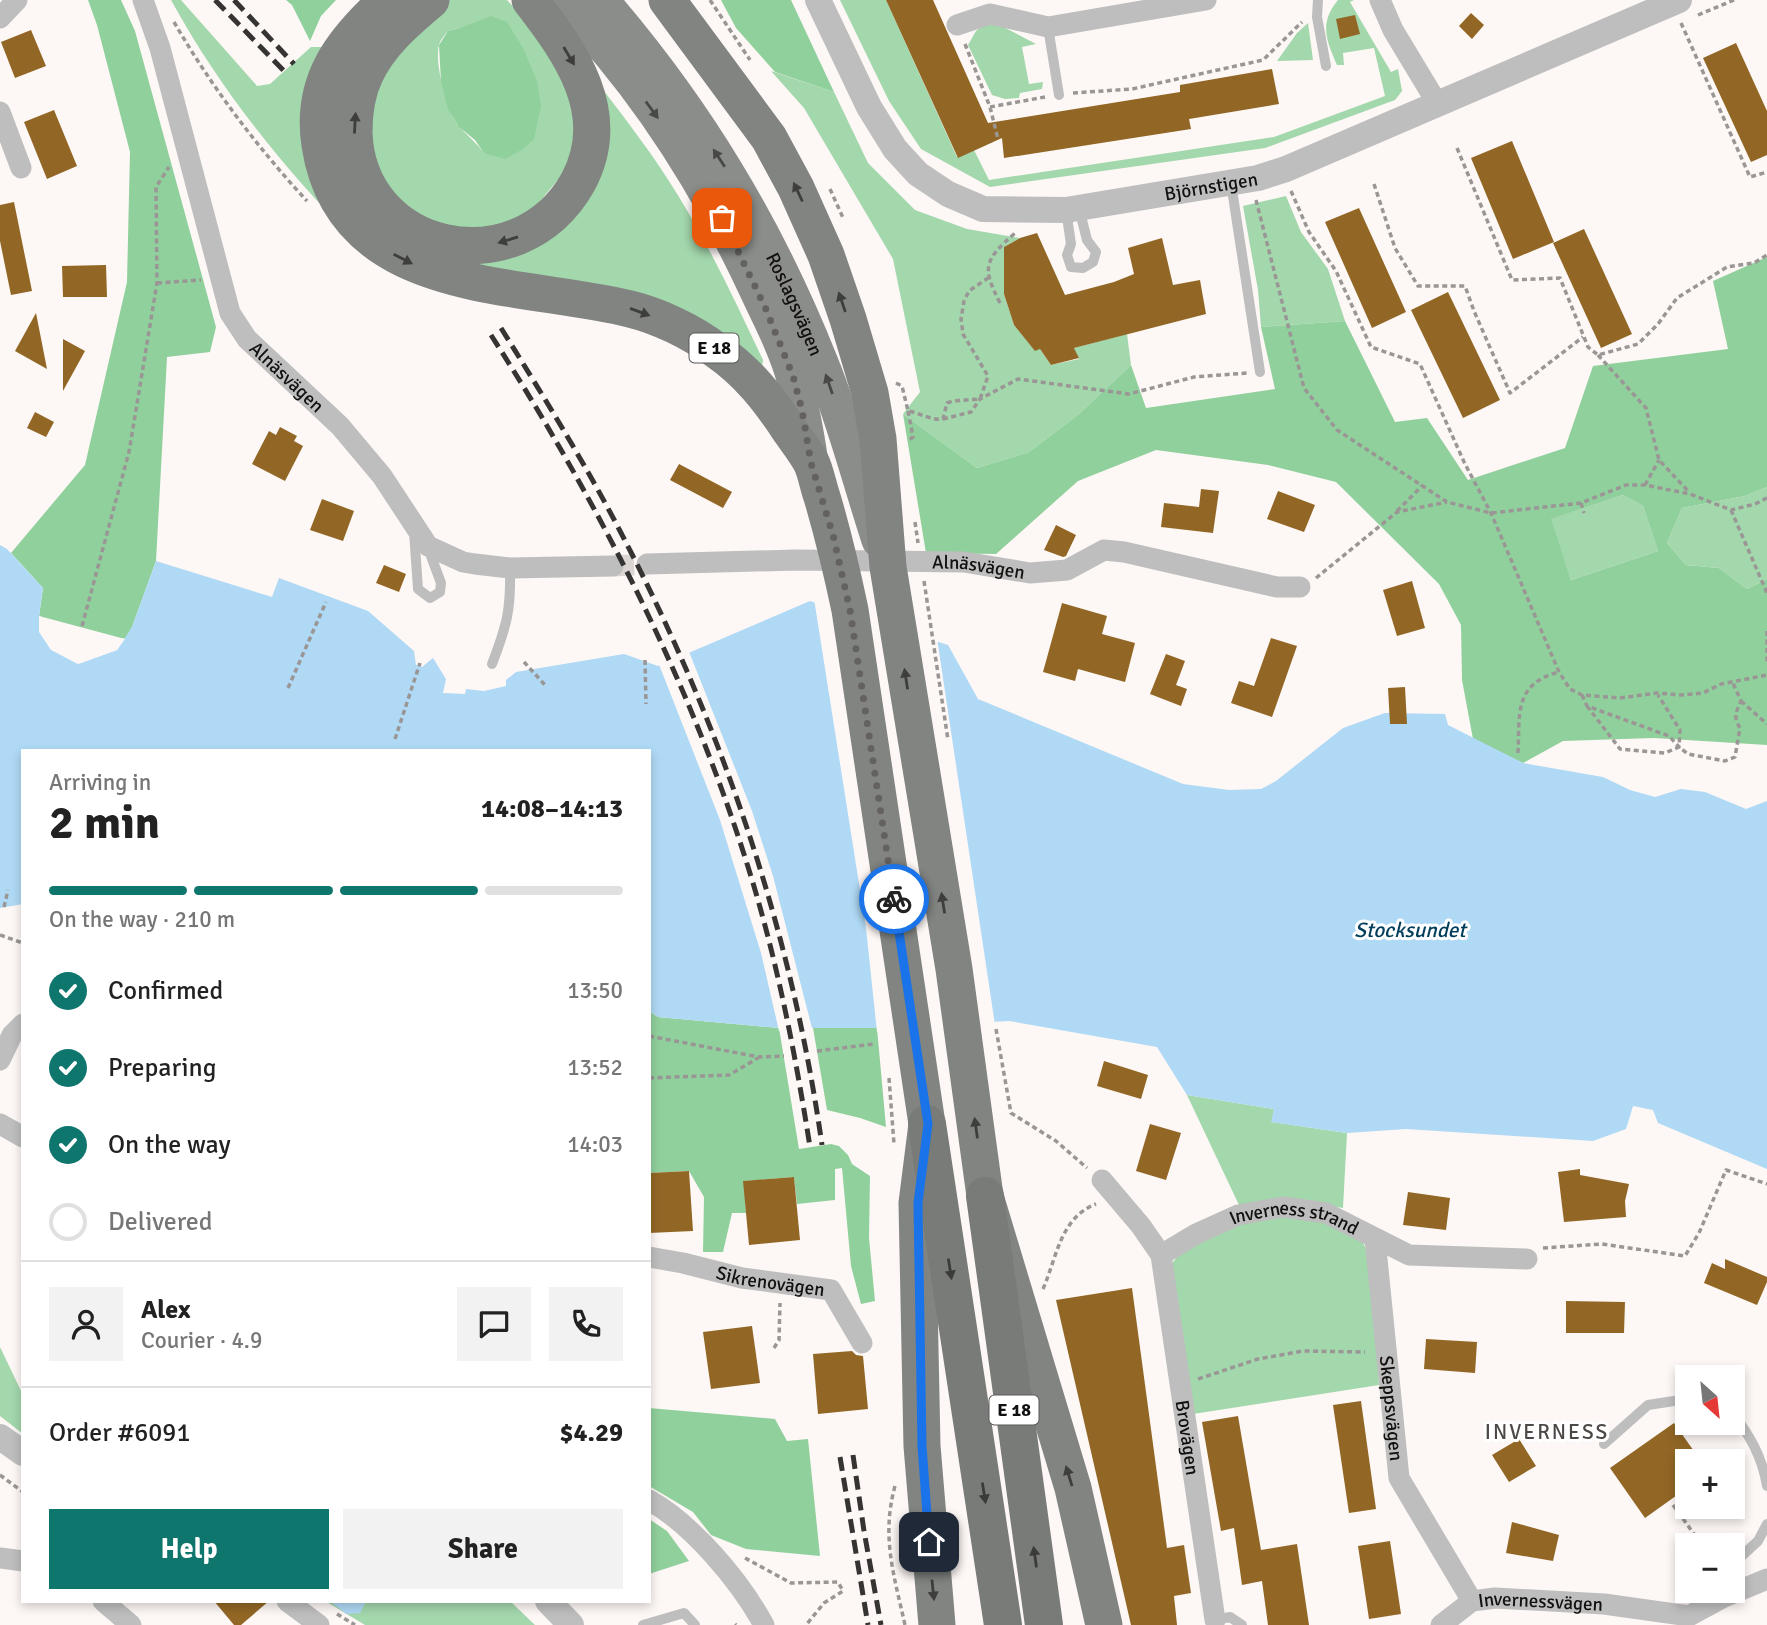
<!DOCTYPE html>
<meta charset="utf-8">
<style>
:root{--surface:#fff;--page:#f2f2f2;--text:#222;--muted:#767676;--line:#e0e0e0;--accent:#0f766e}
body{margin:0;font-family:Signika,sans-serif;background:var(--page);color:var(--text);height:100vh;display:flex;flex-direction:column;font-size:26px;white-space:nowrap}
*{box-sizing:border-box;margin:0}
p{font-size:23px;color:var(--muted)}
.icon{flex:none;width:38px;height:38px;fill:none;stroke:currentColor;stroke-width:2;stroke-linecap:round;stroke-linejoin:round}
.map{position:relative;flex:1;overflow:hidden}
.panel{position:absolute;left:21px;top:749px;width:630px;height:854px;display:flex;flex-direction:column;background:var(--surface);border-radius:0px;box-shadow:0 4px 10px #0003}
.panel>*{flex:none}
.needle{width:46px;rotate:153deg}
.tools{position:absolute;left:1675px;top:1365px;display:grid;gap:14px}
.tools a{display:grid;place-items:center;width:70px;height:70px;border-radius:0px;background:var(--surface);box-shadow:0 4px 10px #0003;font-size:35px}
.pin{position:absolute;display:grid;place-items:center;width:60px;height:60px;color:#fff;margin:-30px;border-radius:14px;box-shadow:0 4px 10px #0006}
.courier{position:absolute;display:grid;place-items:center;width:70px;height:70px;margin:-35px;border:5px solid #1a73e8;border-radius:50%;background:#fff;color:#222;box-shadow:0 2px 9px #0007}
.summary em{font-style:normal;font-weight:700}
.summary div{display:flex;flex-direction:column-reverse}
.summary{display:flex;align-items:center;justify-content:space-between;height:119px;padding:0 28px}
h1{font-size:46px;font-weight:700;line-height:52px}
.bar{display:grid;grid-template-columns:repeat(4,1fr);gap:10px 7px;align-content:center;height:84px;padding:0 28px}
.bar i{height:9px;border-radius:5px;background:var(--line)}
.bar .current{background:var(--accent)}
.bar p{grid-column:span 4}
.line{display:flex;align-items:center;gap:18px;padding:0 28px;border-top:2px solid var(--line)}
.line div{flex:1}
.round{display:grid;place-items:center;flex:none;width:74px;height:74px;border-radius:0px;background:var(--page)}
ol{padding:0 28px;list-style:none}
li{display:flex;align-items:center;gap:21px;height:77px}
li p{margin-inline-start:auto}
li .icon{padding:7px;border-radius:50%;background:var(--accent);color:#fff;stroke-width:4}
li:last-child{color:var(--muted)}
li i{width:38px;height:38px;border:4px solid var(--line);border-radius:50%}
.cta{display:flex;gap:14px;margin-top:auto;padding:14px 28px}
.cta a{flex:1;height:80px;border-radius:0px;background:var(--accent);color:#fff;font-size:28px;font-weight:700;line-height:80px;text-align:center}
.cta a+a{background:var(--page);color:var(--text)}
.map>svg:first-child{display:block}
.green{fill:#a3d7ac;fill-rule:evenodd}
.forest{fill:#90d09c;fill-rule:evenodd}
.water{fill:#afd9f5}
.pier{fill:#fdf7f5}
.building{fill:#926725}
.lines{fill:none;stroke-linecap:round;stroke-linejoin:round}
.minor-tunnel{stroke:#dad4d3;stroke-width:21;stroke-dasharray:21 10;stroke-linecap:butt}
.path{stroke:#9a9695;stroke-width:3.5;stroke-dasharray:5 3.5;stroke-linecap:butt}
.service{stroke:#bdbebd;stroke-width:10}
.minor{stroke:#bdbebd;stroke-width:21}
.tertiary{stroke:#bdbebd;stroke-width:26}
.primary{stroke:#8a8d8a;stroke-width:35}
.trunk{stroke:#818481;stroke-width:37}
.motorway{stroke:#787b78;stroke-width:38}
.rail{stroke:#363433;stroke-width:5;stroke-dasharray:14 7;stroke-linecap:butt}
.oneway{fill:#3e3f3d}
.oneway2{fill:#484947}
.oneway3{fill:#3b3b3a}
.done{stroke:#646260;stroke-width:7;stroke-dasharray:0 12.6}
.route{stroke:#1a73e8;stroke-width:9}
.labels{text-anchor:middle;stroke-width:6;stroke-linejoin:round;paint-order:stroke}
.shield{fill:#fff;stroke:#595858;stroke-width:2}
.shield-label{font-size:18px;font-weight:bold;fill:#121110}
.street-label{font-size:19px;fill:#121110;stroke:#fff}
.water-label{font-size:21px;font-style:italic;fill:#003e5b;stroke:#fff}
.neighbourhood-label{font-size:21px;letter-spacing:2px;fill:#4d4846;stroke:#fff}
</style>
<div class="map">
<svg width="1767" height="1625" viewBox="0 0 1767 1625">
<rect width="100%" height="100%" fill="#fdf7f5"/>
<path class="green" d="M171 0H181L257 86 270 84 311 47H327L360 245C286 172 221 91 171 0Z
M449 0H507L543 38 576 97V158L526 218 467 234 410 213 376 170 368 114 374 84 403 41ZM460 28 484 153C477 143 466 135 458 125 447 111 434 62 439 45 440 40 445 35 448 31Z
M840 0H886L957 157 974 150 989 180 1274 137 1385 96 1374 48 1343 53 1344 65H1337C1326 40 1319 23 1338 0H1354L1350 2 1391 72 1398 69 1402 91 1395 100 1265 148 990 187 921 149 889 101Z
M990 20 1036 44 1022 47 1029 84 1043 82 1042 89 1020 93 1019 98 1005 99 992 95 968 45 976 31Z
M1308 23 1313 60 1277 61 1297 33Z
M771 71 834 92 868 163 915 210 967 229 1020 238 1004 247V294L1014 325 1035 350 1040 349 1051 365 1079 359 1074 348 1127 334 1131 365 1079 414 1029 452 977 468 903 414 920 392 893 259 804 108Z
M598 83C626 120 655 157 679 197 711 249 737 305 763 360L762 367 469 265 553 229Z
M1286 196 1301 232 1328 269 1345 321 1261 327 1258 290 1243 206Z
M1767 487V579L1747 589 1719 568 1686 565 1667 543 1682 508 1745 496Z
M1623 495 1643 506 1658 551 1571 580 1550 519Z
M1187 1095 1274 1109 1272 1122 1347 1133 1343 1208 1293 1200 1239 1205Z
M1253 1217H1308L1360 1236 1372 1262 1379 1385 1193 1414 1170 1266 1183 1249Z
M0 1347 23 1395V1434L0 1416Z
M325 1601H510L535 1625H365Z"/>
<path class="forest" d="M88 0H121L135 31 216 327 210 352 167 357 156 561 132 627 125 639 39 616 43 588 11 553 85 465 127 282 130 152 97 25Z
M286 0H336L321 16 310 41 292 5Z
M721 0H791L834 92 775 72 736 28Z
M491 16 507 22 523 48 537 81 541 106 534 139 523 149 505 159 484 153 475 140 459 127 448 109 441 82 439 45 448 31 460 28Z
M1767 257V487L1745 496 1682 508 1667 543 1686 565 1719 568 1747 589 1767 579V745L1654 738 1563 741 1523 763 1473 739 1462 680 1461 625 1439 584 1336 482 1268 465 1156 450 1078 481 996 554 926 553 903 414 977 468 1029 452 1079 414 1131 365 1146 408 1275 389 1261 327 1345 321 1395 422 1427 418 1468 480 1565 448 1593 366 1728 349 1713 281ZM1623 495 1643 506 1658 551 1571 580 1551 519Z
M649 1011 658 1017 779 1028 799 1149 831 1144 839 1146 848 1155 852 1164 870 1176 869 1238 875 1301 861 1304 851 1266 842 1168 835 1169V1200L797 1204 794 1177 744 1181 746 1213H732L723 1252H703L704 1197 689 1171 649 1173Z
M813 1028H877L886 1127 860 1118 827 1110Z
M649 1408 775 1419 787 1441 808 1439 820 1556 746 1549 711 1535 693 1512 649 1486Z
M649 1519 667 1531 689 1561 649 1574Z"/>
<path class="water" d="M0 545 7 549 43 588C36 634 35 641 78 664L117 650 132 627 156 561 272 597 279 578 368 611 414 651 416 665 422 667 433 658 446 679 443 693 465 694 466 689 484 691 506 686V680L516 672 624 654 658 666 810 601 948 645 978 699 1183 784 1229 790 1261 789 1276 781 1343 728 1385 713 1445 714 1448 725 1523 763 1603 777 1630 790 1655 797 1681 789 1705 792 1746 809 1767 801V1169L1658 1123 1653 1110 1633 1106 1626 1129 1593 1141 1406 1129 1347 1133 1271 1122 1274 1109 1187 1095 1157 1047 1009 1021 877 1028H779L658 1017 649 1011V751H23V904L0 908Z
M330 1601H366L360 1613 346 1614Z"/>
<path class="pier" d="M814 599 937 638 995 1025 877 1032 866 928Z
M39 616 42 617 43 631 53 647 78 661 97 655 115 647 122 638 125 639 117 650 78 664 51 650 39 632Z
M688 649 752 811 773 876 813 1032 779 1031 761 953 720 820 658 662Z"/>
<path class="building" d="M886 0H933L988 123 1180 92V85L1272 69 1279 104 1189 119 1191 129 1004 158 1002 138 958 158Z
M1471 13 1484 25 1472 39 1459 26Z
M1355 15 1360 34 1340 39 1336 19Z
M31 30 46 66 15 78 1 42Z
M1736 43 1767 111V155L1751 162 1703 58Z
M54 110 77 166 47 179 24 122Z
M1512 141 1554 242 1513 259 1471 158Z
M14 202 32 291 11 295 0 241V205Z
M1359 208 1406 312 1372 328 1325 222Z
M1584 229 1632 334 1601 348 1553 243Z
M1037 233 1065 295 1114 282 1134 274 1128 248 1162 238 1173 285 1200 280 1206 314 1074 348 1079 358 1051 365 1040 349 1035 351 1014 325 1004 294V247L1020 238Z
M106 265 107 297H63L62 266Z
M1448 292 1500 400 1463 418 1411 310Z
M36 313 47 369 15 351Z
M63 339 85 351 63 391Z
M35 412 54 422 46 437 27 428Z
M280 427 297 436 294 441 303 446 285 481 252 464 269 431 276 435Z
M679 464 732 492 723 508 670 480Z
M1201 489 1219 491 1213 533 1161 527 1164 503 1199 507Z
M1278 491 1315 505 1304 532 1267 519Z
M322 499 354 511 343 541 310 530Z
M1056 525 1076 535 1066 556 1063 557 1044 550Z
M384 565 406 574 399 592 376 583Z
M1412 581 1425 628 1397 636 1383 590Z
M1062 603 1107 616 1102 634 1135 643 1125 682 1078 669 1075 681 1043 672Z
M1271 638 1297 646 1272 717 1231 703 1239 681 1254 686Z
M1166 654 1185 661 1176 685 1187 689 1181 706 1150 694Z
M1405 687 1407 724H1390L1388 688Z
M1104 1061 1148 1075 1141 1099 1097 1086Z
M1150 1124 1181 1133 1166 1180 1136 1171Z
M1580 1169V1175L1629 1184 1625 1201 1626 1217 1564 1222 1558 1172Z
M689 1171 693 1231 649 1233V1173Z
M794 1177 800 1240 749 1245 743 1181Z
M1408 1192 1450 1198 1446 1230 1403 1225Z
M1725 1259 1767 1277V1282L1757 1305 1704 1283 1712 1263 1725 1269Z
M1132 1288 1167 1548 1184 1545 1191 1593 1174 1596 1177 1625H1131L1056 1300Z
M1566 1301 1625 1302 1624 1333H1566Z
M752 1326 760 1383 711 1389 703 1332Z
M1426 1339 1477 1342 1475 1373 1424 1369Z
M852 1351 856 1355 863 1356 868 1409 818 1414 813 1354Z
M1361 1401 1376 1509 1349 1513 1333 1405Z
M1238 1416 1261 1550 1297 1544 1309 1625H1268L1262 1581 1242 1585 1234 1528 1221 1531 1202 1422Z
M1674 1423 1701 1461H1687V1488L1645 1518 1610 1468Z
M1519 1439 1536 1466 1509 1482 1492 1455Z
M1512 1522 1559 1535 1553 1561 1506 1553Z
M1390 1541 1401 1614 1369 1619 1358 1546Z
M214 1601H269L241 1625H234Z"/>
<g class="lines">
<path class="minor-tunnel" d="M613 566 647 564"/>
<path class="path" d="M710 0 750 60
M1698 15 1734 0
M174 22C211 86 257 147 307 201
M1681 23 1750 177 1767 172
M965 44 990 107 998 139
M1073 93 1132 89 1263 60 1302 22
M990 107 1045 97
M1457 148 1512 280 1560 278 1588 347 1598 355 1638 344 1658 324 1677 298 1727 267 1754 263 1767 255
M1374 184 1395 248 1418 286H1465L1474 311 1510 393 1583 337
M830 189 844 220
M1291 191 1309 232 1336 271 1371 347 1420 364 1465 464 1491 513 1559 672 1570 689 1582 695 1620 698 1657 693 1681 695 1703 693 1721 684 1767 675
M1256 200 1304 388 1337 430 1447 502 1491 513 1581 503 1626 485H1645L1690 494 1731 510 1755 504 1767 498
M157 283 201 280
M1000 303C981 266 985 260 1015 233
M1598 355 1646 408 1659 460 1689 492
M896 383 902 386 908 411C920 413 932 421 943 419L947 403 953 401 980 399 988 376 963 334 961 319 964 301 969 291 988 278
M908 411 913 437 909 440
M943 419 971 412 980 399 1018 379 1129 394 1194 377 1247 373
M1645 485 1659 460
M1581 503 1584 513
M1731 510 1767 593
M1397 511 1423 485
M915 522 918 543
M1316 578 1397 512 1447 502
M924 581 948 740
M82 626 129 452 157 283 156 187 169 167
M1767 631V663
M645 660 646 704
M524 662 545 685
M288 688 326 602
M1582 695 1587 706 1669 736 1679 747 1680 730 1658 695
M1741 701 1767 724
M1587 706 1620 749 1665 753 1679 747 1688 754 1725 761 1735 757 1740 728C1733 717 1736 712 1741 701L1732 681
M395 739 420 663
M1518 753C1520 715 1513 684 1559 672
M4 907 8 890
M0 935 23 943
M996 1029 1011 1113 1056 1141 1087 1168
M649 1036 759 1057 784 1056
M817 1051 874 1044
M649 1078 729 1075 758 1058
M889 1078 894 1144
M1543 1248 1602 1244 1685 1256 1699 1233 1726 1170 1767 1184
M1043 1289C1057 1257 1060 1218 1096 1204
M774 1348 779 1340 780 1303
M1198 1379 1258 1359 1303 1351 1365 1352
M0 1475 23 1492
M895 1486C881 1537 894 1575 905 1625
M1673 1505 1702 1545
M745 1558 791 1583 838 1582 843 1591 824 1603 806 1625
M337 1614 355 1625
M735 1624 736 1625"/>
<path class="service" d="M1318 0 1317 17 1326 66
M1048 27 1059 95
M1231 183 1260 372
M1066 210 1071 244 1067 255 1071 267 1083 268 1093 262 1096 252 1087 240 1079 208
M414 532 418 589 430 598 440 592 441 583 428 548
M492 664C507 625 511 610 510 568
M1732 1412C1750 1436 1762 1456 1767 1486
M1604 1444 1648 1405 1687 1399
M1732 1565 1758 1541 1767 1524
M1213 1623 1215 1620 1230 1617 1242 1625
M643 1625 684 1613 695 1625"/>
<g class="minor">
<path id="s1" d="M143 0 160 48 230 313 247 339 340 426 382 476 428 546 463 562 475 564 510 568 613 566"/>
<path d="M1380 0 1393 30 1437 103"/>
<path d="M0 18 17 0"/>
<path d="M957 25 990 14 1048 27 1206 0"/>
<path d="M0 112 21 168"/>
<path id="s2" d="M647 564 796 560 964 562 1030 573 1067 570 1104 550 1124 552 1277 587H1300"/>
<path d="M0 1060 12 1035 23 1024"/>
<path d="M0 1124 23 1137"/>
<path id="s3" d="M1102 1180 1141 1226 1161 1255 1215 1620"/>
<path id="s4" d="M1375 1239 1399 1478 1472 1601"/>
<path id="s5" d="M1161 1255 1196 1234 1238 1215 1283 1207 1326 1213 1409 1255 1527 1259"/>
<path id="s6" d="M649 1257 683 1263 742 1278 831 1290 862 1343"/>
<path d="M649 1500C693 1525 740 1581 764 1625"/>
<path d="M0 1558 23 1561"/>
<path d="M103 1601 131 1625"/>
<path d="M287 1601 319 1625"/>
<path id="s7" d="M1441 1625 1472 1601 1495 1598 1604 1604 1689 1616 1724 1597 1767 1579"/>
</g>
<g class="tertiary">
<path id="s8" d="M818 0 869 107 895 149 918 174 948 194 983 209 1066 210 1258 178 1286 169 1679 0"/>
<path d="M0 1437 23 1453"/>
<path d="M548 1601 571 1625"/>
</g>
<g class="primary">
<path d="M562 0C644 84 708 185 757 291 770 319 786 349 794 379 802 407 807 435 811 463"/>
<path id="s9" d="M601 0C696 110 767 227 821 363 844 419 860 482 879 540"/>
</g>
<path class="trunk" d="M387 0C342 41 310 81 320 145 343 297 518 281 630 309 659 316 692 332 716 350 748 372 769 399 790 431 797 441 805 451 811 462 816 472 818 486 822 497 833 534 842 572 850 610L927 1124 917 1203 922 1446 937 1625
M431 0C406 21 379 44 365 75 357 92 354 113 354 132 357 253 518 289 578 182 615 114 571 53 530 0
M667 0 769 138 796 188 826 255 848 319 870 393 878 439 888 567 954 969 985 1196 1073 1488 1104 1625"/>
<path class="motorway" d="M927 1124 1003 1625
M985 1196 1044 1625"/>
<path class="rail" d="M215 0 285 72
M234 0 294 64
M501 328C542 394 583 460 619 529 721 724 791 927 822 1145
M491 335C600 505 694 688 753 883 779 970 796 1058 810 1147
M853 1455 864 1531 881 1625
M840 1457 868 1625"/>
</g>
<defs><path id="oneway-solid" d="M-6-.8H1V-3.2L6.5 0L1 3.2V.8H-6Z" transform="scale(1.75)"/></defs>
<g class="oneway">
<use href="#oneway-solid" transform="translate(569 56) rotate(59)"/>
<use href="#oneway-solid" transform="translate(355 123) rotate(-87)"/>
<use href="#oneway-solid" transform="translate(798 192) rotate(-115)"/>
<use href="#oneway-solid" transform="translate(508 240) rotate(163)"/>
<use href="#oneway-solid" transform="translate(403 259) rotate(27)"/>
<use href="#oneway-solid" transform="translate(842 302) rotate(-109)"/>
<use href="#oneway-solid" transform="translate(640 312) rotate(20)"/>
<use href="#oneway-solid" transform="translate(906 679) rotate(-99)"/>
<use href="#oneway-solid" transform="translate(943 903) rotate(-99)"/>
<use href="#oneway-solid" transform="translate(976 1128) rotate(-98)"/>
<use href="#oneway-solid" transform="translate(1069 1476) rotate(-107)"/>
<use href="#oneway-solid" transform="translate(933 1590) rotate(84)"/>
</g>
<g class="oneway2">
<use href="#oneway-solid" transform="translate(652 110) rotate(54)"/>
<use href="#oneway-solid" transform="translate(719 158) rotate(-123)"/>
<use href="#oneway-solid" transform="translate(829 384) rotate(-109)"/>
</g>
<g class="oneway3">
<use href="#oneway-solid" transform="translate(950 1269) rotate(81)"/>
<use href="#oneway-solid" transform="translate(984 1493) rotate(81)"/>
<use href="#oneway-solid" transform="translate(1035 1557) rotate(-98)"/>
</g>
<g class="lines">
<path class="done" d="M722 218 765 307 793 376 802 410 811 463 833 535 850 610 894 899"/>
<path class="route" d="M894 899 928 1124 918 1203 922 1446 929 1542"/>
</g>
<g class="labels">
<g class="shield">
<rect x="689.5" y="333.5" width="49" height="29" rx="5"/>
<rect x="989.5" y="1395.5" width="49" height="29" rx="5"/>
</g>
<g class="shield-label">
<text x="714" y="354">E 18</text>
<text x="1014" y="1416">E 18</text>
</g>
<g class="street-label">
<text dy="7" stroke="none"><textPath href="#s8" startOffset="506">Björnstigen</textPath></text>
<text dy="7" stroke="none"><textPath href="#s9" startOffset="362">Roslagsvägen</textPath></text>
<text dy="7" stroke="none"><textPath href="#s1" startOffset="411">Alnäsvägen</textPath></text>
<text dy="7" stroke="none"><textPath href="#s2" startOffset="332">Alnäsvägen</textPath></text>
<text dy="7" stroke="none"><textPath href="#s5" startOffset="145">Inverness strand</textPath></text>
<text dy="7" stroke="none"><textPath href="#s6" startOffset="124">Sikrenovägen</textPath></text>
<text dy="7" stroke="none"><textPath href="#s4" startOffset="170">Skeppsvägen</textPath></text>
<text dy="7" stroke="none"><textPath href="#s3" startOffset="280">Brovägen</textPath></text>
<text dy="7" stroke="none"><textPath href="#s7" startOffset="108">Invernessvägen</textPath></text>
</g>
<g class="water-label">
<text x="1410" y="937">Stocksundet</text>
</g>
<g class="neighbourhood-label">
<text x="1547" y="1439">INVERNESS</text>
</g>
</g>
</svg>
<div class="tools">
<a><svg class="needle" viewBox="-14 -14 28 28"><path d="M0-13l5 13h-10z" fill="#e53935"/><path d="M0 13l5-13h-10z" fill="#767676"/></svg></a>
<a>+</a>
<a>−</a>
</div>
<div class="pin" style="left:722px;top:218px;background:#ea580c"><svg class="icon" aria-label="bag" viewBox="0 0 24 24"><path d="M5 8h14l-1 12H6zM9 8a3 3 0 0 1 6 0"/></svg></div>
<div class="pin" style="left:929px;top:1542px;background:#1f2937"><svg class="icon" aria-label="home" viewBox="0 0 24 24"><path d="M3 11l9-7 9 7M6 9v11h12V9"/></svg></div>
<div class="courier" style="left:894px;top:899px"><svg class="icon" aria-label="bike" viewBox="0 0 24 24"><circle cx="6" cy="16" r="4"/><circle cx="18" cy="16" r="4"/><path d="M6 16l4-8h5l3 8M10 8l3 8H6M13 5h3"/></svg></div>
<section class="panel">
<div class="summary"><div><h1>2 min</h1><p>Arriving in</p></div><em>14:08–14:13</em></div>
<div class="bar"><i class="current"></i><i class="current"></i><i class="current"></i><i></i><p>On the way · 210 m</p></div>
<ol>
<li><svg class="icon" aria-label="check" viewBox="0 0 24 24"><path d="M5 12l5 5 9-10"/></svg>Confirmed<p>13:50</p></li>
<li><svg class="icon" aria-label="check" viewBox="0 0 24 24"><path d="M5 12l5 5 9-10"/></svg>Preparing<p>13:52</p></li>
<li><svg class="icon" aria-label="check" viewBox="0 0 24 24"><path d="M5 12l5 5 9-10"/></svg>On the way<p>14:03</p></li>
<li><i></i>Delivered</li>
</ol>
<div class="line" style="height:126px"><a class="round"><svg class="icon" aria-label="person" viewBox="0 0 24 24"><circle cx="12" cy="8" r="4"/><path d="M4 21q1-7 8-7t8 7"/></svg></a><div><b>Alex</b><p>Courier · 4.9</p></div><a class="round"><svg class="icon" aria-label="chat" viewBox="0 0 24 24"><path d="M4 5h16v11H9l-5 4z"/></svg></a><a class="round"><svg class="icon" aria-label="phone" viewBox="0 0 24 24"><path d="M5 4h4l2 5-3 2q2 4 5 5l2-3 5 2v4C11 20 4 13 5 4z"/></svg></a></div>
<div class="line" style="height:91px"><div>Order #6091</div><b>$4.29</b></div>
<div class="cta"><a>Help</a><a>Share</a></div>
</section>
</div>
